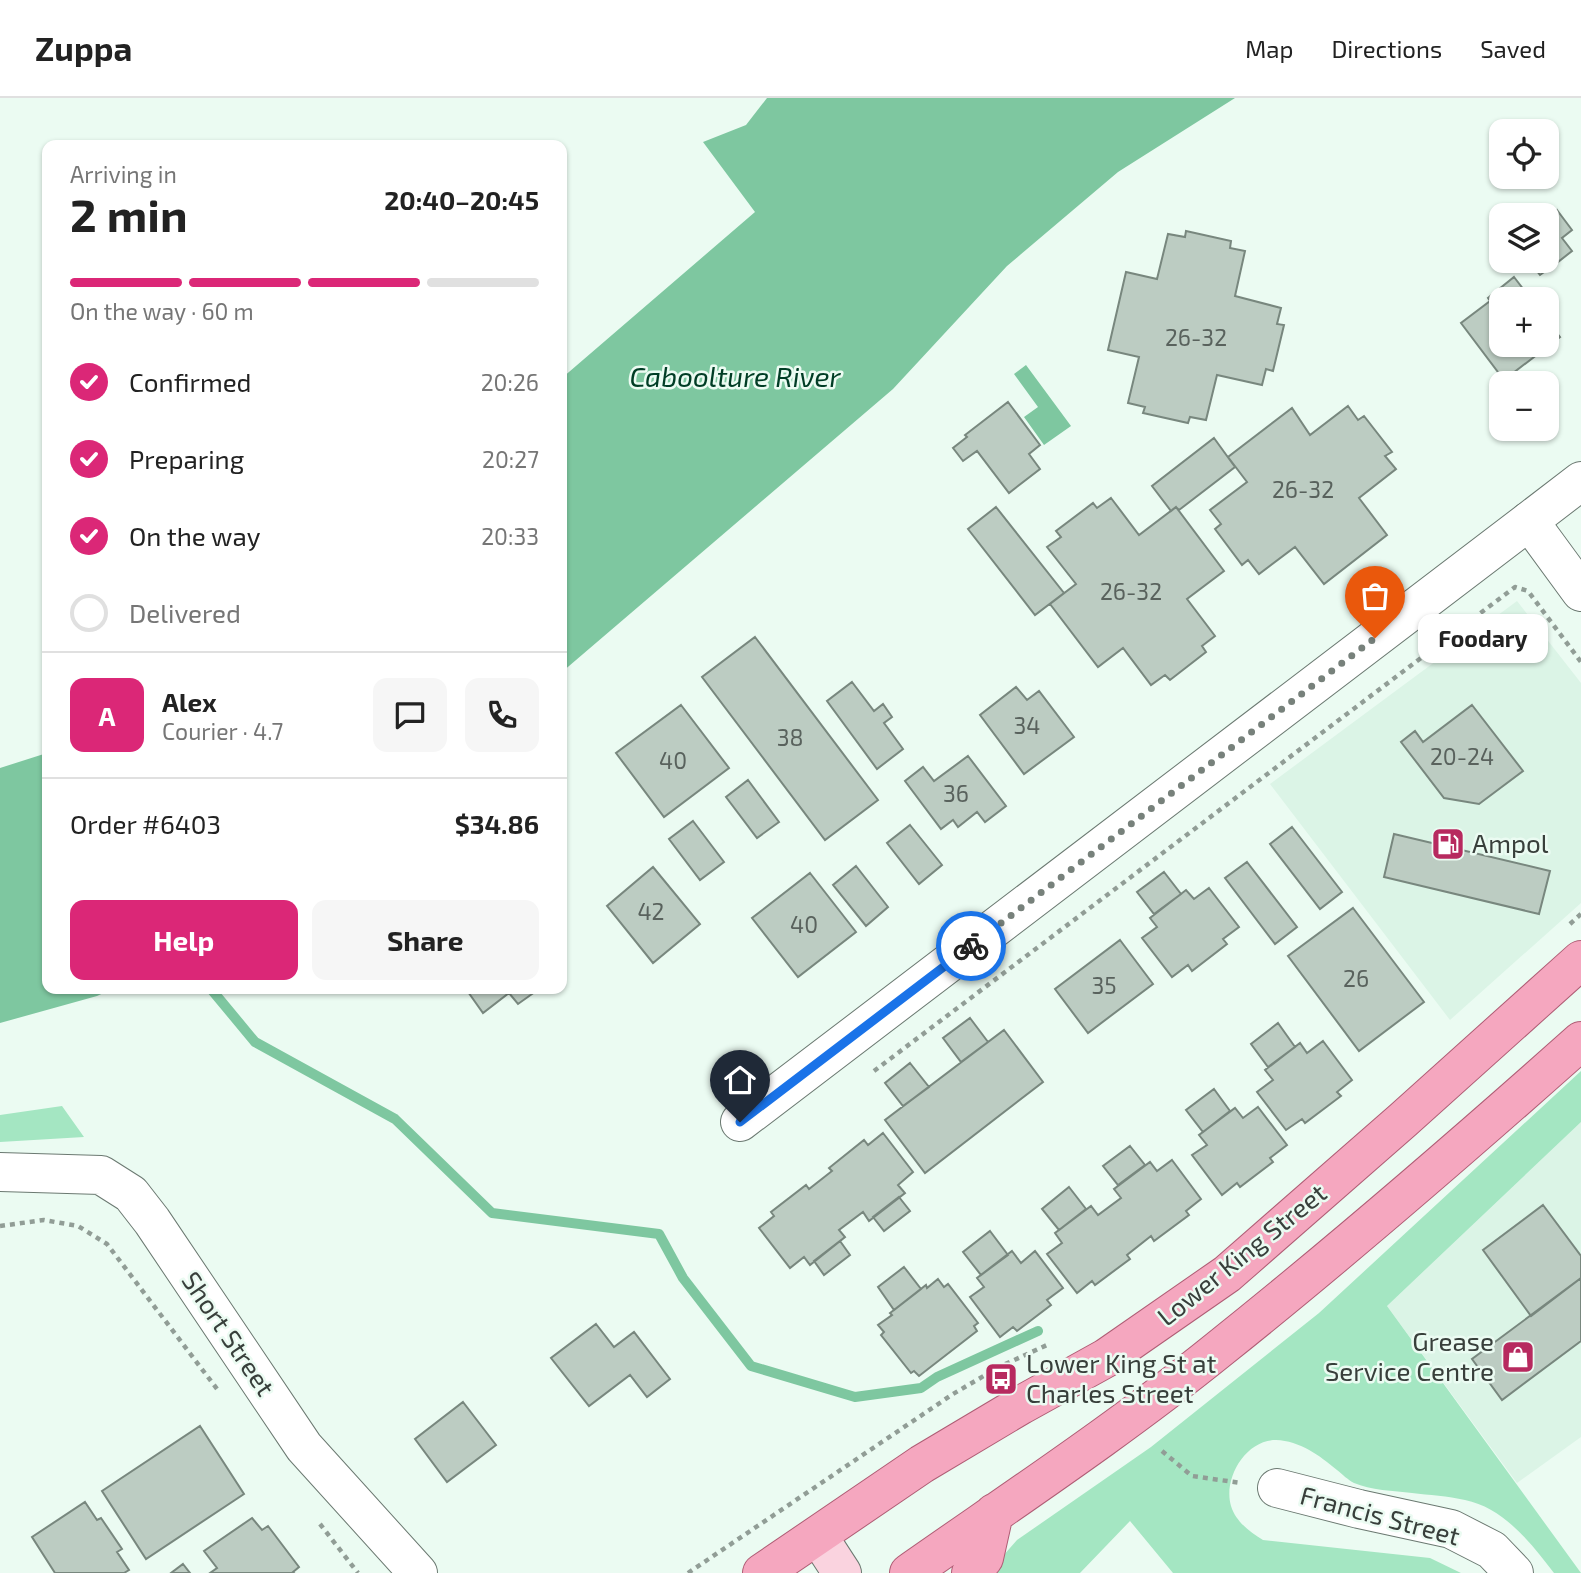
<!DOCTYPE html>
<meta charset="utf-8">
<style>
:root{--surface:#fff;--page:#f6f6f6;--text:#222;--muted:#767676;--line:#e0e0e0;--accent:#db2777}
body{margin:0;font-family:"Exo 2",sans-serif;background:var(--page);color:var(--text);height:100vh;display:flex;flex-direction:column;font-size:26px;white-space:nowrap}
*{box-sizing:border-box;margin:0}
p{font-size:23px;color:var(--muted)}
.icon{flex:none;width:38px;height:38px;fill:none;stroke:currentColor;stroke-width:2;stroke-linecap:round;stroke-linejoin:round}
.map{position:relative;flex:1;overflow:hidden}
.panel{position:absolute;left:42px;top:42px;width:525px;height:854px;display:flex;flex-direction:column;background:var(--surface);border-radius:14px;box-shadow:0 2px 5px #0004}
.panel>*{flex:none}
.buttons{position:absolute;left:1489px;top:21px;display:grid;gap:14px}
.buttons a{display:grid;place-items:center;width:70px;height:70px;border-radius:14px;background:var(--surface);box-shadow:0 2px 5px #0004;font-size:35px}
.pin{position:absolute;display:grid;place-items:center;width:60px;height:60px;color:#fff;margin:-72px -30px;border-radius:50% 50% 50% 0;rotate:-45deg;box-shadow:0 0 7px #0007}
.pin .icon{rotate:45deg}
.courier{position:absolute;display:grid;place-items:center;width:70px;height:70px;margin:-35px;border:5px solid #1a73e8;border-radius:50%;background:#fff;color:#222;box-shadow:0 2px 9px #0007}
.bubble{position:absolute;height:49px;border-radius:14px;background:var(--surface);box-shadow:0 2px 5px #0004;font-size:23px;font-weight:700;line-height:49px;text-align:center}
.head em{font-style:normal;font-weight:700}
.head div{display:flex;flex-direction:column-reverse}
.head{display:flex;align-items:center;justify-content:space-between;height:119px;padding:0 28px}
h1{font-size:46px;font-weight:700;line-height:52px}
.bar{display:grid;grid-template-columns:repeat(4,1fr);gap:10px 7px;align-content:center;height:84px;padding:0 28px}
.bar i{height:9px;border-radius:5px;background:var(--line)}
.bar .current{background:var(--accent)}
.bar p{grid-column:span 4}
.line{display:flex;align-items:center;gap:18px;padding:0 28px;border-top:2px solid var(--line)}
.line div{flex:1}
.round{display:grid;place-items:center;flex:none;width:74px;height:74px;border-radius:14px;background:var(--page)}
ol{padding:0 28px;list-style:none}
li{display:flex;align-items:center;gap:21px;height:77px}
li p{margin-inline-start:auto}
li .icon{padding:7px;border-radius:50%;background:var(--accent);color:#fff;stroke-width:4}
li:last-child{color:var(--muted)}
li i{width:38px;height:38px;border:4px solid var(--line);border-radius:50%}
.primary-button{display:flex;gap:14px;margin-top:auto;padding:14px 28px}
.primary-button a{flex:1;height:80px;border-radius:14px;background:var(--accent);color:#fff;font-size:28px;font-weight:700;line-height:80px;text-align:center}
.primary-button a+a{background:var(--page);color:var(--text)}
header{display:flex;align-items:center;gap:42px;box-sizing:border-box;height:98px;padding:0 35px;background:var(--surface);border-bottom:2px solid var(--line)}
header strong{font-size:33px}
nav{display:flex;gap:38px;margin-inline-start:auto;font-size:24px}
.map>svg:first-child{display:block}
.built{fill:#dbf4e6}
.green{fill:#a4e6c2}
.water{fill:#7ec7a0}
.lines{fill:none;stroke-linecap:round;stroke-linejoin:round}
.stream{stroke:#7ec7a0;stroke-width:10}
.building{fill:#bcccc2;stroke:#78877e;stroke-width:2}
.minor-casing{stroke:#6b7971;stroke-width:40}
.tertiary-casing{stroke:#6b7971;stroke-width:40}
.secondary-casing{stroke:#6b7971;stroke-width:40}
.primary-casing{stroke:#af5d75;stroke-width:40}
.path{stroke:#919d96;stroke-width:4.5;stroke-dasharray:5 5;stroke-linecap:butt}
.minor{stroke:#fff;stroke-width:38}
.tertiary{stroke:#fff;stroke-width:38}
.secondary{stroke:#fad3df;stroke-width:38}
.primary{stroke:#f5a7bf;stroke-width:38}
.done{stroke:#77817b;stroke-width:7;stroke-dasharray:0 12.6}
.route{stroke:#1a73e8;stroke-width:9}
.labels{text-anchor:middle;stroke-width:5;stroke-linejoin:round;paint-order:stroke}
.number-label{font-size:23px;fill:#59625d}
.poi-label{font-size:26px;fill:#383f3b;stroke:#ebfbf2;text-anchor:start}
.street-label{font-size:26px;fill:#383f3b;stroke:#ebfbf2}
.water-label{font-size:28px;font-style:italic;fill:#003d25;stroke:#ebfbf2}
</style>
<header>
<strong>Zuppa</strong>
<nav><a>Map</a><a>Directions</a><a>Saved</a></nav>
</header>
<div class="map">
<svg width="1581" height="1475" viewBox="0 0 1581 1475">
<rect width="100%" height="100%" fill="#ebfbf2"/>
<path class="built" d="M1517 503 1581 585V805L1450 922 1270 686Z
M1581 1024V1339L1517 1385 1387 1208Z"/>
<path class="green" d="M1581 973V1024L1387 1208 1581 1475H1554C1531 1445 1504 1410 1465 1402 1448 1398 1429 1397 1412 1395 1394 1393 1370 1392 1354 1385 1348 1382 1342 1376 1337 1372 1319 1357 1300 1343 1276 1342 1245 1342 1223 1381 1231 1408 1236 1424 1250 1434 1263 1442L1430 1460 1461 1475H1173L1130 1423 1080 1475H988L1017 1442 1151 1349 1319 1215Z
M62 1008 84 1039 0 1044V1017Z"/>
<path class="water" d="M767 0H1235L1118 74 1007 168 893 291 562 574V280L755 114 703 44 746 27Z
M1026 267 1071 328 1044 347 1024 319 1038 309 1014 276Z
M47 655V891H112L97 898 0 925V670Z"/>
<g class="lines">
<path class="stream" d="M211 891 255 944 395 1021 492 1115 659 1136 683 1180 751 1268 855 1299 921 1290 937 1279 1038 1233"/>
</g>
<path class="building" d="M1557 112 1572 132 1562 140 1572 153 1558 164 1547 150V120Z
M1186 133 1231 143 1230 150 1245 153 1235 198 1281 210 1277 226 1284 227 1273 273 1266 271 1262 287 1217 277 1206 322 1190 319 1188 325 1143 315 1145 309 1128 305 1139 259 1108 252 1126 174 1157 181 1168 136 1185 139Z
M1547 150 1558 164 1540 177 1529 163H1547Z
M1514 179 1531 201H1502V247H1547V222L1560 239 1504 282 1461 225 1490 203 1488 200Z
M1008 304 1040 347 1029 356 1040 371 1009 395 977 353 963 363 953 350 967 339 965 337Z
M1348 308 1358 322 1364 318 1392 354 1385 358 1396 371 1359 400 1387 437 1324 486 1295 449 1259 476 1248 462 1242 467 1215 431 1221 426 1210 412 1247 384 1228 359 1292 310 1310 337Z
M1214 340 1235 369 1179 412 1176 409 1171 413 1152 388Z
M1111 400 1139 437 1176 409 1224 473 1187 501 1215 538 1202 548 1206 554 1170 582 1165 577 1151 587 1123 550 1098 569 1050 506 1076 486 1047 449 1061 439 1056 433 1093 405 1097 410Z
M996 409 1064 495 1035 517 968 431Z
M755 539 878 702 825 742 702 579Z
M852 584 874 613 883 606 892 619 884 625 903 651 877 671 827 603Z
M1016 589 1027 602 1039 593 1074 639 1024 676 980 617Z
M681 607 729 670 664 719 616 655Z
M1472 607 1523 673 1479 706 1444 700 1401 644 1415 633 1423 644Z
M968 658 1006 708 985 724 977 714 958 729 953 722 941 731 905 683 923 669 934 683Z
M748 682 779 724 757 740 726 699Z
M693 723 724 764 700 782 669 741Z
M910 727 942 767 919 786 887 745Z
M1292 729 1342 794 1320 811 1270 746Z
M1394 736 1550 773 1539 816 1384 779Z
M1247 764 1297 829 1275 846 1225 780Z
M856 768 888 809 866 828 833 787Z
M653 769 700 826 653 865 607 808Z
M1164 774 1181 796 1154 816 1137 794Z
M810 775 856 834 798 879 752 820Z
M1209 790 1239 829 1223 841 1227 846 1192 873 1188 867 1172 879 1142 840 1157 829 1150 820 1186 792 1194 801Z
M1353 810 1424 904 1359 953 1288 858Z
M1120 842 1153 886 1088 935 1055 891Z
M466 891H539L518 906 509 895 483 915Z
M970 920 988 944 961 964 943 940Z
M1278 925 1295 949 1268 969 1251 946Z
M1004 932 1043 984 925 1075 885 1022Z
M1323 943 1352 982 1337 994 1341 998 1305 1025 1302 1021 1286 1032 1257 994 1273 982 1265 972 1300 945 1307 955Z
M910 965 929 989 903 1008 885 985Z
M1214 991 1230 1013 1203 1034 1186 1012Z
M1258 1009 1287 1047 1270 1060 1273 1064 1240 1089 1237 1085 1222 1097 1192 1057 1207 1047 1199 1037 1235 1010 1243 1020Z
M883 1035 913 1074 898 1087 905 1095 869 1123 863 1114 839 1132 845 1139 810 1167 804 1159 790 1170 759 1130 774 1118 771 1114 806 1087 809 1091 832 1073 829 1070 864 1042 868 1047Z
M1130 1048 1145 1067 1118 1087 1103 1068Z
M1172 1062 1201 1101 1186 1113 1189 1117 1154 1143 1151 1138 1127 1157 1130 1161 1095 1187 1092 1183 1077 1195 1047 1156 1062 1145 1055 1135 1091 1108 1098 1117 1121 1100 1114 1091 1150 1064 1157 1073Z
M1069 1089 1086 1111 1059 1132 1042 1111Z
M899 1099 910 1113 884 1133 873 1119Z
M1543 1107 1581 1158V1180L1531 1218 1483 1152Z
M990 1133 1008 1157 981 1177 963 1154Z
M840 1143 850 1157 824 1177 814 1163Z
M1012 1153 1021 1165 1035 1153 1063 1190 1047 1202 1051 1207 1017 1233 1013 1229 1000 1239 970 1199 984 1189 977 1180Z
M904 1169 921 1191 894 1212 878 1189Z
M1581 1180V1243L1502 1302 1472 1261Z
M938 1181 944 1189 948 1186 978 1225 974 1228 977 1233 919 1278 914 1273 911 1275 881 1237 884 1234 878 1227 892 1217 890 1215 926 1187 927 1190Z
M596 1226 614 1249 634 1234 670 1281 647 1299 630 1277 589 1308 551 1260Z
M463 1304 496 1347 447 1384 415 1341Z
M200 1328 244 1396 146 1461 102 1393Z
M85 1404 97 1422 101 1420 122 1451 117 1454 129 1472 124 1475H55L32 1439Z
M252 1420 262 1432 268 1428 299 1469 293 1474 294 1475H210L217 1470 204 1453Z
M183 1466 190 1475H171Z"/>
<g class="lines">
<defs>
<path id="minor" d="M740 1024 1529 423
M0 1074 101 1077 131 1096 152 1123 304 1349 418 1475
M1277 1390 1359 1411 1451 1431 1492 1452 1514 1475"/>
<path id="tertiary" d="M1581 383 1529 423 1581 494"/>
<path id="secondary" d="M818 1438 842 1475"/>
<path id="primary" d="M762 1475 922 1366 1021 1307 1106 1260 1227 1176 1403 1022 1581 862
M909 1475C1013 1402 1119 1332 1218 1252 1342 1153 1462 1049 1581 943
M971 1475 984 1460 994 1415"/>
</defs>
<use href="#minor" class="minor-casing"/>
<use href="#tertiary" class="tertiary-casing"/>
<use href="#secondary" class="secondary-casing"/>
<use href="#primary" class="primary-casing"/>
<path class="path" d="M1570 826 1581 816
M874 973 1515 489 1528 493 1581 564
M0 1128 44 1122 78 1128 107 1146 217 1291
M1162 1353 1192 1378 1241 1385
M320 1426 358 1475
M688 1475 953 1296 999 1269 1047 1247"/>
<use href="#minor" class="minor"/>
<use href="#tertiary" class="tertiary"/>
<use href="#secondary" class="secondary"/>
<use href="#primary" class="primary"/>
</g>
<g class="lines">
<path class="done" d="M971 848 1375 540"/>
<path class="route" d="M740 1024 971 848"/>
</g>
<defs>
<symbol id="fuel-square" viewBox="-11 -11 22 22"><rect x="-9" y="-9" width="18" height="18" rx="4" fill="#b72a5f" stroke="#ebfbf2"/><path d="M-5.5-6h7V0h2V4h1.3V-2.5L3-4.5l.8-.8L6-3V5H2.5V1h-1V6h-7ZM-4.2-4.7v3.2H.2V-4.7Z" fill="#fff"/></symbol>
<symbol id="shop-square" viewBox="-11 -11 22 22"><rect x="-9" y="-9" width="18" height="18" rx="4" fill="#b72a5f" stroke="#ebfbf2"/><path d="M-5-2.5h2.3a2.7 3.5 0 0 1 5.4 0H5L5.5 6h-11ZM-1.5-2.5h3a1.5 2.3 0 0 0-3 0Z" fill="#fff"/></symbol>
<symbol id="bus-square" viewBox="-11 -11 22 22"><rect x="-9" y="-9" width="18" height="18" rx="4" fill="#b72a5f" stroke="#ebfbf2"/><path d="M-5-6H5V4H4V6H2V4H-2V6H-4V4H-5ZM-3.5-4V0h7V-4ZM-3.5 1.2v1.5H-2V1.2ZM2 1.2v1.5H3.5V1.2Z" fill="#fff"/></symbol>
</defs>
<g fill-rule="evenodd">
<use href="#fuel-square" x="1429" y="727" width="38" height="38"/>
<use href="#shop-square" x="1499" y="1240" width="38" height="38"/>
<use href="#bus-square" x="982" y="1262" width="38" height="38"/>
</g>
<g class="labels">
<g class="number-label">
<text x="1196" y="248">26-32</text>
<text x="1303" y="400">26-32</text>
<text x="1131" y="502">26-32</text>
<text x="1027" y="636">34</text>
<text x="790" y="648">38</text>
<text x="1462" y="667">20-24</text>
<text x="673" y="671">40</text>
<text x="956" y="704">36</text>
<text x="651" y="822">42</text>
<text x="804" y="835">40</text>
<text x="1356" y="889">26</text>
<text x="1104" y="896">35</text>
</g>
<g class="poi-label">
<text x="1472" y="755">Ampol</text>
<text x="1494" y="1253" text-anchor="end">Grease<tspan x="1494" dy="30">Service Centre</tspan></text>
<text x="1026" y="1275">Lower King St at<tspan x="1026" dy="30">Charles Street</tspan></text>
</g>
<g class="street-label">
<text transform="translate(1242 1157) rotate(-39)" y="9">Lower King Street</text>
<text transform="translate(228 1236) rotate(56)" y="9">Short Street</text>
<text transform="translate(1380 1418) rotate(15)" y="9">Francis Street</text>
</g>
<g class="water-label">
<text x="735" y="289">Caboolture River</text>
</g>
</g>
</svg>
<div class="buttons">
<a><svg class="icon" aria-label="locate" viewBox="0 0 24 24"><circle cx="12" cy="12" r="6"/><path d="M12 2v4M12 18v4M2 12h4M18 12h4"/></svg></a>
<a><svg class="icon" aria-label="layers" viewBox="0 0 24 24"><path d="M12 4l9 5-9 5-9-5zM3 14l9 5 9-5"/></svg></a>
<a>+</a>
<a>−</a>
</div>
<div class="pin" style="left:1375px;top:540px;background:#ea580c"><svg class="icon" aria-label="bag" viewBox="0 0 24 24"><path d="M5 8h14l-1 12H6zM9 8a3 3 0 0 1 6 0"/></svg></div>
<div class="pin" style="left:740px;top:1024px;background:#1f2937"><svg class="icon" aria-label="home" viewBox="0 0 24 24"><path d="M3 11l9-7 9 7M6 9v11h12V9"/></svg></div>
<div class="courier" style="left:971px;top:848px"><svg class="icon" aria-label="bike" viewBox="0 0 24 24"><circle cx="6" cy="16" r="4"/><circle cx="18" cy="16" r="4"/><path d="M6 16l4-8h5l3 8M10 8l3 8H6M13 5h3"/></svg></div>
<div class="bubble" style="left:1418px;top:516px;width:130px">Foodary</div>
<section class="panel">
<div class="head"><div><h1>2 min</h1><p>Arriving in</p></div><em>20:40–20:45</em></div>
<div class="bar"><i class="current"></i><i class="current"></i><i class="current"></i><i></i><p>On the way · 60 m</p></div>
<ol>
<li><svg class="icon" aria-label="check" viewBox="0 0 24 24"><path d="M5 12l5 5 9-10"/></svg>Confirmed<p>20:26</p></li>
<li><svg class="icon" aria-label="check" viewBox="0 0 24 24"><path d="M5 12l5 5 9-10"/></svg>Preparing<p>20:27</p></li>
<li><svg class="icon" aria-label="check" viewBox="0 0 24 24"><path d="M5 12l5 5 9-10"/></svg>On the way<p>20:33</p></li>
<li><i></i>Delivered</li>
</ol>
<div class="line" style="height:126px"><b class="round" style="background:var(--accent);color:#fff">A</b><div><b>Alex</b><p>Courier · 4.7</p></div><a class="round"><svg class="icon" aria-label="chat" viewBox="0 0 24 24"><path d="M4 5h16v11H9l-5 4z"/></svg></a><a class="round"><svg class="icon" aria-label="phone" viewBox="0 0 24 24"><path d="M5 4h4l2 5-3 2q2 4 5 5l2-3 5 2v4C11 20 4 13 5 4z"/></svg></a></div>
<div class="line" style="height:91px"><div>Order #6403</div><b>$34.86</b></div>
<div class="primary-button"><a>Help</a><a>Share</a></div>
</section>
</div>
